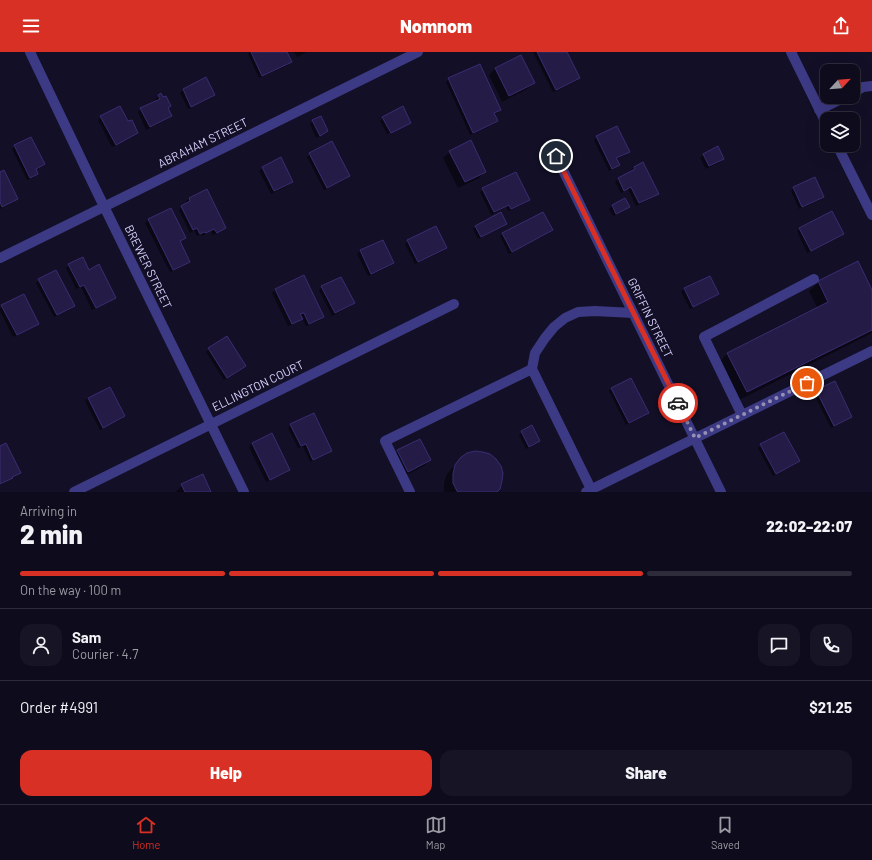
<!DOCTYPE html>
<meta charset="utf-8">
<style>
:root{--surface:#0e0b1c;--page:#171425;--text:#f1f3f6;--muted:#9b9ba3;--line:#2e2b3b;--accent:#d93025}
body{margin:0;font-family:Barlow,sans-serif;background:var(--page);color:var(--text);height:100vh;display:flex;flex-direction:column;font-size:15px;white-space:nowrap}
*{box-sizing:border-box;margin:0}
p{font-size:13px;color:var(--muted)}
.icon{flex:none;width:22px;height:22px;fill:none;stroke:currentColor;stroke-width:2;stroke-linecap:round;stroke-linejoin:round}
.map{position:relative;height:440px;overflow:hidden}
.sheet{display:flex;flex-direction:column;background:var(--surface);flex:1}
.sheet>*{flex:none}
.needle{width:26px;rotate:64deg}
.fabs{position:absolute;left:820px;top:12px;display:grid;gap:8px}
.fabs a{display:grid;place-items:center;width:40px;height:40px;border-radius:8px;background:var(--surface);box-shadow:0 4px 16px #0002,0 0 0 1px var(--line);font-size:20px}
.pin{position:absolute;display:grid;place-items:center;width:34px;height:34px;color:#fff;margin:-17px;border:2px solid #fff;border-radius:50%;box-shadow:0 1px 4px #0007}
.courier{position:absolute;display:grid;place-items:center;width:40px;height:40px;margin:-20px;border:3px solid #d93025;border-radius:50%;background:#fff;color:#222;box-shadow:0 1px 5px #0007}
.head em{font-style:normal;font-weight:800}
.head div{display:flex;flex-direction:column-reverse}
.head{display:flex;align-items:center;justify-content:space-between;height:68px;padding:0 20px}
h1{font-size:26px;font-weight:800;line-height:30px}
.bar{display:grid;grid-template-columns:repeat(4,1fr);gap:6px 4px;align-content:center;height:48px;padding:0 20px}
.bar i{height:5px;border-radius:3px;background:var(--line)}
.bar .current{background:var(--accent)}
.bar p{grid-column:span 4}
.line{display:flex;align-items:center;gap:10px;padding:0 20px;border-top:1px solid var(--line)}
.line div{flex:1}
.round{display:grid;place-items:center;flex:none;width:42px;height:42px;border-radius:12px;background:var(--page)}
.cta{display:flex;gap:8px;margin-top:auto;padding:8px 20px}
.cta a{flex:1;height:46px;border-radius:12px;background:var(--accent);color:#fff;font-size:16px;font-weight:800;line-height:46px;text-align:center}
.cta a+a{background:var(--page);color:var(--text)}
header{display:flex;justify-content:space-between;align-items:center;height:52px;padding:0 20px;background:var(--accent);color:#fff;font-size:18px;font-weight:800}
.dock{display:flex;justify-content:space-around;align-items:center;height:56px;border-top:1px solid var(--line);background:var(--surface);font-size:11px;color:var(--muted)}
.dock a{display:grid;justify-items:center;gap:2px}
.dock .current{color:var(--accent)}
.map>svg:first-child{display:block}
.shadow{fill:#0007}
.building{fill:#241b47;stroke:#3b2d73}
.lines{fill:none;stroke-linecap:round;stroke-linejoin:round}
.minor{stroke:#3d3a85;stroke-width:10}
.done{stroke:#948fb3;stroke-width:4;stroke-dasharray:0 7.2}
.route{stroke:#d93025;stroke-width:5}
.labels{text-anchor:middle;stroke-width:3.5;stroke-linejoin:round;paint-order:stroke}
.street-label{font-size:12px;fill:#d9d4ff;stroke:#130f26}
</style>
<header><svg class="icon" aria-label="menu" viewBox="0 0 24 24"><path d="M4 6h16M4 12h16M4 18h16"/></svg>Nomnom<svg class="icon" aria-label="share" viewBox="0 0 24 24"><path d="M12 15V3M7 8l5-5 5 5M5 13v7h14v-7"/></svg></header>
<div class="map">
<svg width="872" height="440" viewBox="0 0 872 440">
<rect width="100%" height="100%" fill="#130f26"/>
<path class="shadow" d="M250 0H286L291 10 288 13 259 26 248 2Z
M294 0H307L297 5Z
M533 0H566L579 26 576 29 553 40Z
M495 17 534 31 527 37 502 50 489 23Z
M206 27 214 43 211 46 188 57 180 41 183 38Z
M449 27 500 58 497 61 494 62 497 69 494 72 470 83 446 30Z
M160 43 171 64 168 67 146 78 138 60 141 57 157 49 155 47Z
M101 65 127 71 137 81 134 84 112 95 98 68Z
M383 66 410 70 408 73V71L387 82 380 69Z
M313 69 327 79 324 82 316 86 310 72Z
M597 85 628 100 625 103 616 107 619 113 616 116 609 119 594 88Z
M15 94 44 112 41 115 35 118 37 122 34 125 27 128 12 97Z
M718 96 723 107 720 110 706 117 700 106 703 103Z
M450 100 485 119 479 126 458 136 443 106Z
M310 102 349 124 346 127 324 138 307 105Z
M642 111 658 141 655 144 636 154 628 137 621 141 615 130 618 127 632 120 631 118 634 116Z
M262 116 292 130 289 133 271 142 259 119Z
M0 121 17 147 14 150 0 157Z
M794 136 823 145 820 148 799 157 791 139Z
M483 137 528 148 525 151 508 159 506 155 491 163 480 140Z
M206 138 225 176 222 179 213 183 211 179 202 184 201 182 197 184 194 178 190 181 179 158 182 155 187 152 186 150 189 146Z
M625 148 628 155 625 158 613 164 609 157 612 154Z
M170 157 184 186 179 190 188 209 185 212 170 220 145 171 148 168Z
M506 172 503 175 478 187 473 177 476 174Z
M800 176 843 182 840 185 807 201 797 179Z
M552 178 549 181 509 202 500 184 503 181Z
M382 189 393 211 390 214 368 224 357 202 360 199Z
M408 189 446 196 443 199 415 212 405 192Z
M69 213 88 219 114 245 111 248 92 258 81 235 76 237 66 216Z
M304 224 323 265 320 268 306 274 302 266 298 270 288 274 272 241 275 238Z
M709 225 718 242 714 245 690 257 681 240 684 237Z
M39 228 74 254 71 257 54 265 36 231Z
M819 230 872 240V281L737 349 719 311 728 301 818 257 809 239Z
M322 235 354 251 351 254 332 264 319 238Z
M2 254 37 272 34 275 13 285 0 259V256Z
M209 297 242 316 224 328 206 300Z
M612 336 648 361 645 364 626 373 609 339Z
M817 339 851 364 848 367 831 376 814 342Z
M88 346 124 364 121 367 100 378 85 349Z
M291 373 330 399 327 402 310 410 303 394 298 396 288 376Z
M522 380 539 389 536 392 526 397 519 383Z
M272 382 289 418 286 421 266 430 249 395 252 392Z
M761 393 799 409 796 412 773 424 758 396Z
M0 395 19 421 8 429 0 433Z
M398 399 430 408 424 414 402 425 392 405Z
M461 407 496 440H444V432L446 424 451 417Z
M182 433 210 440H176Z"/>
<path class="building" d="M251 0H287L292 10 262 24Z
M537 0H567L580 26 556 38Z
M521 3 535 31 509 44 495 16Z
M480 12 501 58 494 61 498 69 473 81 448 26Z
M206 25 215 43 191 55 183 37Z
M161 41 163 45 166 44 171 54 168 56 172 64 150 75 140 56 160 47 158 43Z
M120 54 128 69 132 68 138 81 116 93 100 64Z
M403 54 411 71 391 81 382 65Z
M321 64 328 79 320 84 312 68Z
M617 74 630 100 616 106 620 113 612 117 596 84Z
M31 85 45 112 36 117 38 122 30 126 14 93Z
M471 88 486 120 465 130 449 99Z
M332 89 350 124 327 136 309 101Z
M718 94 724 107 709 114 703 102Z
M281 105 293 130 274 139 262 115Z
M643 110 659 142 639 151 631 135 624 139 618 126 635 117 634 115Z
M4 118 18 147 2 155 0 150V120Z
M516 120 530 148 511 157 509 153 494 160 482 136Z
M815 125 824 145 802 155 793 135Z
M207 137 226 176 217 181 214 177 206 181 204 180 200 182 197 176 193 178 181 154 190 149 189 146Z
M625 146 630 155 616 162 612 153Z
M171 156 186 186 180 189 190 210 173 218 148 167Z
M832 159 844 182 811 199 799 176Z
M501 160 507 172 481 185 475 174Z
M543 160 553 178 512 200 502 181Z
M436 174 447 196 418 210 407 188Z
M383 188 394 211 371 222 360 198Z
M83 205 89 218 99 212 116 246 96 256 84 233 80 235 68 212Z
M858 209 872 238V278L747 340 727 301 828 250 818 229Z
M56 218 75 254 57 263 38 227Z
M304 223 324 265 309 272 304 261 300 262 303 267 292 272 275 237Z
M710 224 719 242 693 255 684 236Z
M341 225 355 251 335 261 321 234Z
M24 242 39 272 17 283 1 253Z
M227 284 246 314 227 326 208 296Z
M631 326 649 361 629 371 611 336Z
M835 329 852 365 834 374 816 338Z
M110 335 125 364 103 376 88 346Z
M314 361 332 399 313 408 306 392 301 394 290 372Z
M532 373 540 389 529 395 521 379Z
M784 380 800 409 776 422 760 392Z
M272 381 290 418 270 428 252 391Z
M420 387 431 408 408 420 397 398Z
M6 391 21 421 12 425 13 426 0 432V394Z
M475 399 483 400 490 402 496 407 501 414 503 421 502 429 500 437 497 440H458L457 439 453 431V422L455 413 460 406 467 401Z
M203 422 211 440H185L181 432Z"/>
<g class="lines">
<path class="minor" d="M30 0 96 138 244 440
M791 0 827 73
M853 41 863 35 872 34
M819 58 845 45
M837 93 872 163
M556 104 721 440
M0 206 418 0
M742 363 704 285 814 227
M591 437 532 317 535 301 545 286 554 275 565 266 578 260 595 259 633 261
M74 440 454 252
M410 440 385 389 532 317
M586 440 872 299"/>
</g>
<g class="lines">
<path class="done" d="M678 351 695 386 807 331"/>
<path class="route" d="M556 104 678 351"/>
</g>
<g class="labels">
<g class="street-label">
<text transform="translate(203 91) rotate(-26)" y="4">ABRAHAM STREET</text>
<text transform="translate(148 215) rotate(64)" y="4">BREWER STREET</text>
<text transform="translate(650 266) rotate(64)" y="4">GRIFFIN STREET</text>
<text transform="translate(258 334) rotate(-26)" y="4">ELLINGTON COURT</text>
</g>
</g>
</svg>
<div class="fabs">
<a><svg class="needle" viewBox="-14 -14 28 28"><path d="M0-13l5 13h-10z" fill="#e53935"/><path d="M0 13l5-13h-10z" fill="#9b9ba3"/></svg></a>
<a><svg class="icon" aria-label="layers" viewBox="0 0 24 24"><path d="M12 4l9 5-9 5-9-5zM3 14l9 5 9-5"/></svg></a>
</div>
<div class="pin" style="left:807px;top:331px;background:#ea580c"><svg class="icon" aria-label="bag" viewBox="0 0 24 24"><path d="M5 8h14l-1 12H6zM9 8a3 3 0 0 1 6 0"/></svg></div>
<div class="pin" style="left:556px;top:104px;background:#1f2937"><svg class="icon" aria-label="home" viewBox="0 0 24 24"><path d="M3 11l9-7 9 7M6 9v11h12V9"/></svg></div>
<div class="courier" style="left:678px;top:351px"><svg class="icon" aria-label="car" viewBox="0 0 24 24"><path d="M5 17H2v-5l4-1 3-4h7l3 4 3 1v5h-3M9 17h6M6 11h13"/><circle cx="7" cy="17" r="2"/><circle cx="17" cy="17" r="2"/></svg></div>
</div>
<section class="sheet">
<div class="head"><div><h1>2 min</h1><p>Arriving in</p></div><em>22:02–22:07</em></div>
<div class="bar"><i class="current"></i><i class="current"></i><i class="current"></i><i></i><p>On the way · 100 m</p></div>
<div class="line" style="height:72px"><a class="round"><svg class="icon" aria-label="person" viewBox="0 0 24 24"><circle cx="12" cy="8" r="4"/><path d="M4 21q1-7 8-7t8 7"/></svg></a><div><b>Sam</b><p>Courier · 4.7</p></div><a class="round"><svg class="icon" aria-label="chat" viewBox="0 0 24 24"><path d="M4 5h16v11H9l-5 4z"/></svg></a><a class="round"><svg class="icon" aria-label="phone" viewBox="0 0 24 24"><path d="M5 4h4l2 5-3 2q2 4 5 5l2-3 5 2v4C11 20 4 13 5 4z"/></svg></a></div>
<div class="line" style="height:52px"><div>Order #4991</div><b>$21.25</b></div>
<div class="cta"><a>Help</a><a>Share</a></div>
</section>
<nav class="dock">
<a class="current"><svg class="icon" aria-label="home" viewBox="0 0 24 24"><path d="M3 11l9-7 9 7M6 9v11h12V9"/></svg>Home</a>
<a><svg class="icon" aria-label="map" viewBox="0 0 24 24"><path d="M3 6l6-2 6 2 6-2v14l-6 2-6-2-6 2zM9 4v14M15 6v14"/></svg>Map</a>
<a><svg class="icon" aria-label="saved" viewBox="0 0 24 24"><path d="M7 4h10v16l-5-4-5 4z"/></svg>Saved</a>
</nav>
